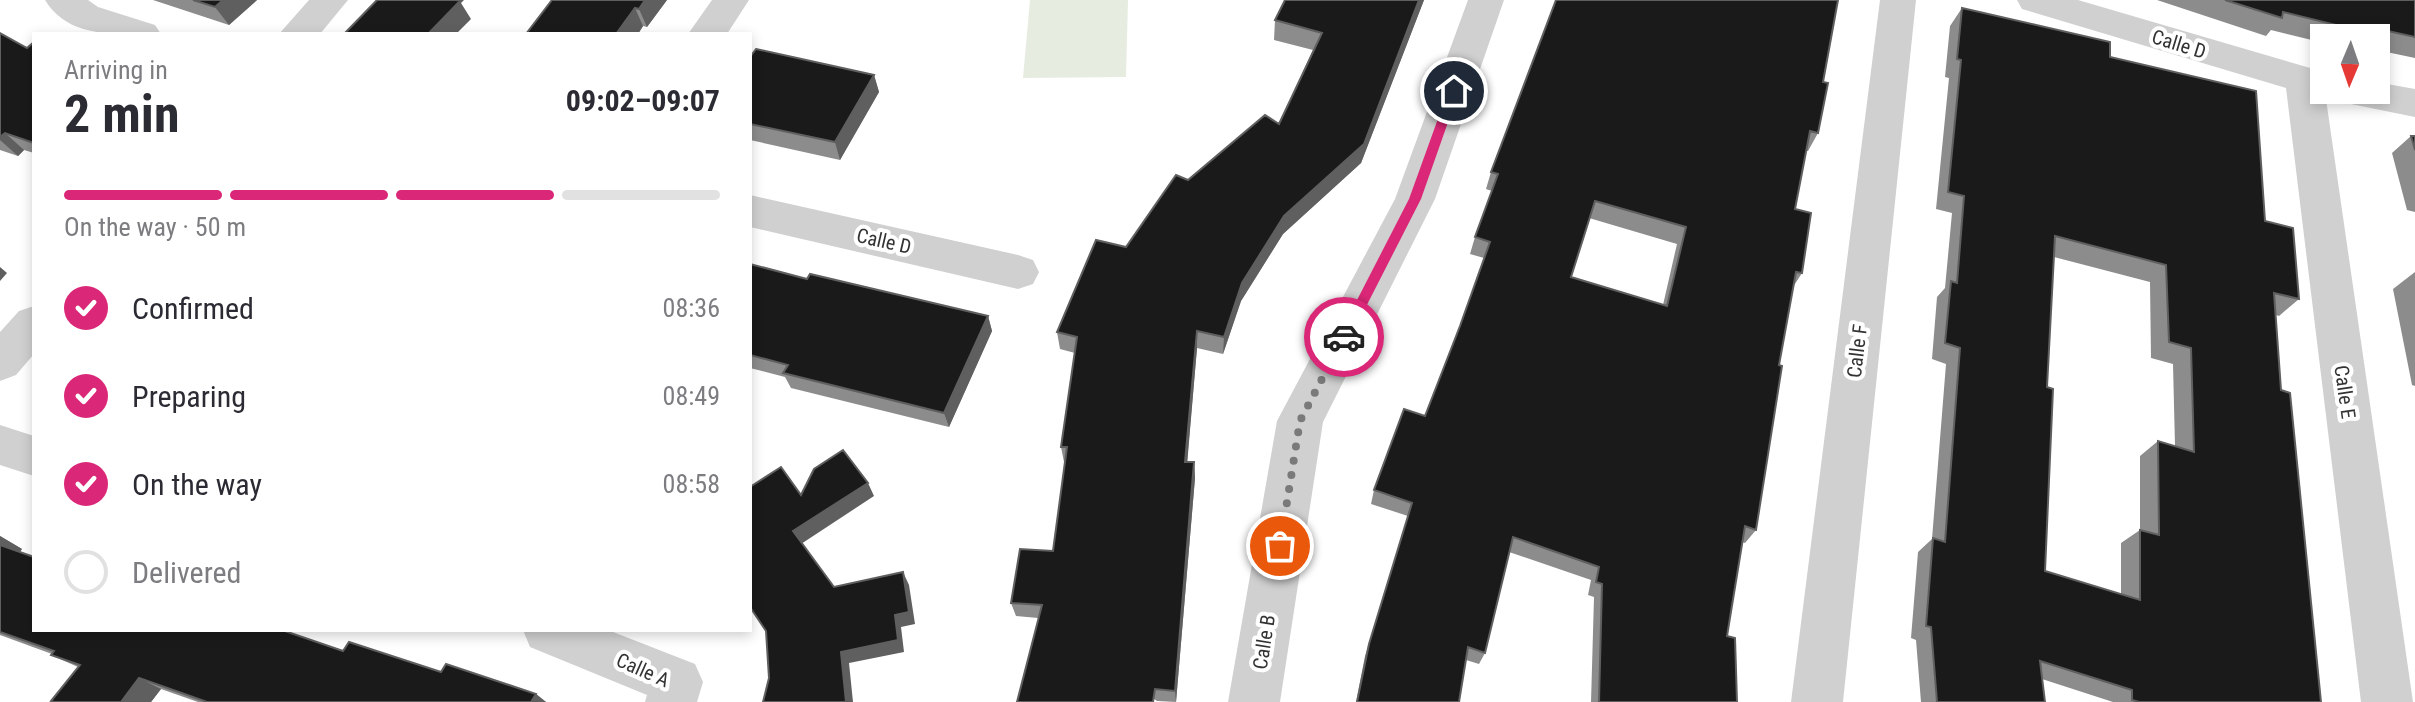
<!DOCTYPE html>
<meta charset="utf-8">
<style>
:root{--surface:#fff;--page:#f2f2f3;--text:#2b2b33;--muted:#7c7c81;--line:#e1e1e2;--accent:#db2777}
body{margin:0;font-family:"Roboto Condensed",sans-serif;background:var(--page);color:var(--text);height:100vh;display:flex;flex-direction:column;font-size:30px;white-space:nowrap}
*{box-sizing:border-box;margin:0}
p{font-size:26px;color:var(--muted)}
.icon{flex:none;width:44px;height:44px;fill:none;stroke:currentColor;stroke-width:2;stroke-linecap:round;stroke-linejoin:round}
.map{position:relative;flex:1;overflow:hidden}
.side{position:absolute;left:32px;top:32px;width:720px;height:600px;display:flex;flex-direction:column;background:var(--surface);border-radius:0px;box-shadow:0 4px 12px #0003}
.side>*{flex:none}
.needle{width:52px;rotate:182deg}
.controls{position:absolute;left:2310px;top:24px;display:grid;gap:16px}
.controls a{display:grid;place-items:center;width:80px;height:80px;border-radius:0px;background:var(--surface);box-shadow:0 4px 12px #0003;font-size:40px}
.pin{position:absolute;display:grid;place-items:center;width:68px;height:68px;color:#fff;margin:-34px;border:4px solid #fff;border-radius:50%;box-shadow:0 2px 8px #0007}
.courier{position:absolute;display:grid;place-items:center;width:80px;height:80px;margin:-40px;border:6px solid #db2777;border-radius:50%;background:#fff;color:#222;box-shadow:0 2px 10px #0007}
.overview em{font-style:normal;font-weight:700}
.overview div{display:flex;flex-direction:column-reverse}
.overview{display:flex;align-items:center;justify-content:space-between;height:136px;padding:0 32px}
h1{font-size:52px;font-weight:700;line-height:60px}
.bar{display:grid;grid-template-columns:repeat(4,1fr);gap:12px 8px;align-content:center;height:96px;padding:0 32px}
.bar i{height:10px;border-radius:6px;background:var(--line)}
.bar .on{background:var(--accent)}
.bar p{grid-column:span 4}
ol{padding:0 32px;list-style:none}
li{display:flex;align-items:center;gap:24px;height:88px}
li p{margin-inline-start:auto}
li .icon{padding:8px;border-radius:50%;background:var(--accent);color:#fff;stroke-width:4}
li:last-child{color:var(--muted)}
li i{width:44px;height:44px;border:4px solid var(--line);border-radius:50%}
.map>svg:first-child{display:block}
.green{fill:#e6ecdf}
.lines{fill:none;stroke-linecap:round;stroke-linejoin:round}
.minor{fill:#d0d0d0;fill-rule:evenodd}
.wall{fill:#8c8c8c;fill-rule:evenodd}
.shaded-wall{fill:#5f5f5f}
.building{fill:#1a1a1a;stroke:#5f5f5f;stroke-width:2;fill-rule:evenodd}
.route{fill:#db2777}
.done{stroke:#7a7a7a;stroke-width:8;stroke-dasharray:0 14.4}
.labels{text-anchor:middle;stroke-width:8;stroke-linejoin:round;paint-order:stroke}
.street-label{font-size:20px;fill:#333;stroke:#fff}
</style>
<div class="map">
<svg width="2415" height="702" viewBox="0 0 2415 702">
<rect width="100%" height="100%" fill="#fff"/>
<path class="green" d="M1030 0H1128L1126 77 1023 78Z"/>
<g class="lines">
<path class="minor" d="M45 0H88L98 7 155 25 161 34C120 34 69 40 45 0Z
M309 0H348L320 34H279Z
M712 0H749L727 34H688Z
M1468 0H1504L1435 199 1323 422 1280 702H1228L1277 421 1395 199Z
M1880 0H1916L1843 702H1791Z
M2017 0H2078L2324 72V90H2376V82L2415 89V117L2326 99 2413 702H2361L2286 88 2022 9Z
M750 195 1018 255 1033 260 1039 272 1033 284 1018 289 750 227Z
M34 306V354L16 375 0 381V332L19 311Z
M0 425 34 436V476L0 465Z
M523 630H608L695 664 703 682 697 702H645L647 695 530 647Z"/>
</g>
<path class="wall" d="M153 0H257L229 25Z
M667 0 647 27 643 26 638 34H526Z
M1424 0 1361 163 1283 234 1241 301 1223 354 1197 348 1187 462H1194L1195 478 1176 702 1157 701 1038 618 1016 616 1011 603 1053 551 1065 462H1064L1061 447 1075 353 1060 349 1057 332 1126 247 1279 124 1313 50 1274 40 1275 20Z
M2157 0H2415V58L2377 50 2376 51V38H2324V43L2271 30 2266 36Z
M1962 8 2110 57 2265 221 2299 299 2279 316 2276 315 2281 390 2321 702H2113L2042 679 2045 702H1921L1916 640 1911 638 1918 552 1932 539 1946 364 1932 359 1937 297 1945 288 1952 213 1936 209 1949 78 1945 77 1950 26ZM2054 257 2150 282 2151 358 2173 364 2175 446 2158 441 2140 456V530L2121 543V594L2045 571 2047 387Z
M0 33 27 48 34 42V153L24 150 18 156 0 150Z
M750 57 874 75 879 92 840 160 750 140Z
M1823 82 1818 133 1808 151H1806L1795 209 1802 273 1793 287 1779 365 1756 530 1745 543 1742 542 1727 636 1737 702H1591L1594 597 1588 595 1591 580 1509 552 1485 653 1479 664 1466 660 1459 702H1356L1365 656 1408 516 1371 504 1374 490 1425 416 1460 326 1484 258 1470 254 1475 237 1492 191 1486 189 1491 172ZM1589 218 1677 244 1663 305 1571 277Z
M2411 136H2415V212L2407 210 2392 153Z
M750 264 807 279 988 316 992 331 949 427 791 388 785 377 750 368Z
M2415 272V386L2412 385 2393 289Z
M0 536 22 549 20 552 34 630 343 651 536 694 546 702H198L161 689 151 702H53L78 667 51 655 52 654 0 635Z"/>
<path class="shaded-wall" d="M223 0H257L229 25 215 7Z
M442 0H464L461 3 471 19 456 34H428Z
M645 0H667L647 27 639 9Z
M1419 0H1424L1361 163 1283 234 1241 301 1223 354 1224 337 1242 283Z
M635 8 643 26 638 34H616Z
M874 75 879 92 840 160 835 142Z
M5 133 24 150 18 156 0 140V137Z
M0 267 7 273 0 281Z
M988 316 992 331 949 427 944 413Z
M1197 331V348L1186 477 1185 462Z
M1194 462 1195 478 1176 702 1175 691Z
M868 483 874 496 801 544 793 531Z
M0 536 22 549 16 556 0 546Z
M903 572 909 585 915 624 901 627 904 652 849 663 853 702H846L841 652Z
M139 678 161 689 151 702H121Z
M536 694 546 702H531Z"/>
<path class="building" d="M193 0H223L215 7Z
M377 0H456L460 1 428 34H344Z
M552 0H645L639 9 635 8 616 34H526Z
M1285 0H1419L1364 144 1284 216 1242 283 1224 337 1197 331 1185 462H1194L1175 691 1155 689 1153 702H1017L1042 605 1011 603 1020 549 1053 551 1067 447H1061L1077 337 1057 332 1096 240 1126 247 1176 175 1188 180 1265 115 1279 124 1322 33 1275 20Z
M1556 0H1838L1823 82 1828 83 1818 133 1810 131 1795 209 1811 213 1802 273 1796 272 1779 365 1782 366 1756 530 1745 526 1727 636 1735 638 1737 702H1599L1602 584 1596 582 1599 567 1513 537 1485 653 1468 647 1459 702H1357L1369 644 1412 503 1374 490 1404 409 1425 416 1460 326 1490 242 1475 237 1498 174 1491 172ZM1595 201 1686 227 1667 306 1571 277Z
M2225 0H2415V37L2388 31 2389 38 2283 12 2282 18Z
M1962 8 2110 42V57L2256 91 2265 221 2293 228 2299 299 2274 293 2281 390 2290 393 2321 702H2139L2132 700V690L2040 661 2045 702H1937L1931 627 1926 626 1933 538 1945 542 1960 348 1945 343 1951 281 1957 283 1964 196 1948 192 1961 60 1957 59ZM2055 236 2166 265 2169 342 2191 348 2194 452 2158 441 2159 535 2140 530V600L2045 571 2053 389 2047 387Z
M0 33 27 48 34 42V143L5 133 0 137Z
M756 49 874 75 835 142 750 124V57Z
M2411 136H2415V150Z
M750 264 807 279 810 274 988 316 944 413 783 373 788 365 750 355Z
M843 450 868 483 793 531 834 587 903 572 909 612 895 615 898 640 841 652 846 702H763L769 678 766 631 750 607V487L781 467 801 495 814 469Z
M0 545 34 557V630H282L343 651 349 642 441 672 446 664 536 694 531 702H207L139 678 121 702H54L51 701 80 665 51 655 54 651 0 632Z"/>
<path class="route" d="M1454 87 1459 91 1421 199 1349 340H1339L1338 337 1409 199 1448 91Z"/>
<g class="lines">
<path class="done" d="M1280 546 1300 421 1344 337"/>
</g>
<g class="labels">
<g class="street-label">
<text transform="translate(2179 44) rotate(17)" y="7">Calle D</text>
<text transform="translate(884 241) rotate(13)" y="7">Calle D</text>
<text transform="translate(1857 351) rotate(-83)" y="7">Calle F</text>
<text transform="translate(2345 392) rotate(82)" y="7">Calle E</text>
<text transform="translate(1264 642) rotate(-81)" y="7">Calle B</text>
<text transform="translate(643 670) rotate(24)" y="7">Calle A</text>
</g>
</g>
</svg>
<div class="controls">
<a><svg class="needle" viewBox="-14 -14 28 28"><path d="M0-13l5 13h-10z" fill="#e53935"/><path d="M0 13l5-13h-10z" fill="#7c7c81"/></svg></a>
</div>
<div class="pin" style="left:1280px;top:546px;background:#ea580c"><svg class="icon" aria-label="bag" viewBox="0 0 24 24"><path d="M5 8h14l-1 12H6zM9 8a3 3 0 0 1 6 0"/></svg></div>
<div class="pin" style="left:1454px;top:91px;background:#1f2937"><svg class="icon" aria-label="home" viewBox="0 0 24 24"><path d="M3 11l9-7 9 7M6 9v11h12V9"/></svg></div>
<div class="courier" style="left:1344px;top:337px"><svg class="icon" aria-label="car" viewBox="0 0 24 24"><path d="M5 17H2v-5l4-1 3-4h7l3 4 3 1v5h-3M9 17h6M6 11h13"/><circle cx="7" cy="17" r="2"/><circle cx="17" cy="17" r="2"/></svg></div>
<section class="side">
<div class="overview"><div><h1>2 min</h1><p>Arriving in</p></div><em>09:02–09:07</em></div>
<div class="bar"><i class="on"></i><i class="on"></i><i class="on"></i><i></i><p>On the way · 50 m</p></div>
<ol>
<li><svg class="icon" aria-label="check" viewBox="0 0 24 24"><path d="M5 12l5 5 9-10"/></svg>Confirmed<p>08:36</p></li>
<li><svg class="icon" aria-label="check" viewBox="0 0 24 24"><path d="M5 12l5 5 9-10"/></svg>Preparing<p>08:49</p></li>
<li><svg class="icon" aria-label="check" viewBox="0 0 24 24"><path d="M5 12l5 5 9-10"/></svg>On the way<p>08:58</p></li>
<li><i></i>Delivered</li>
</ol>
</section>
</div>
